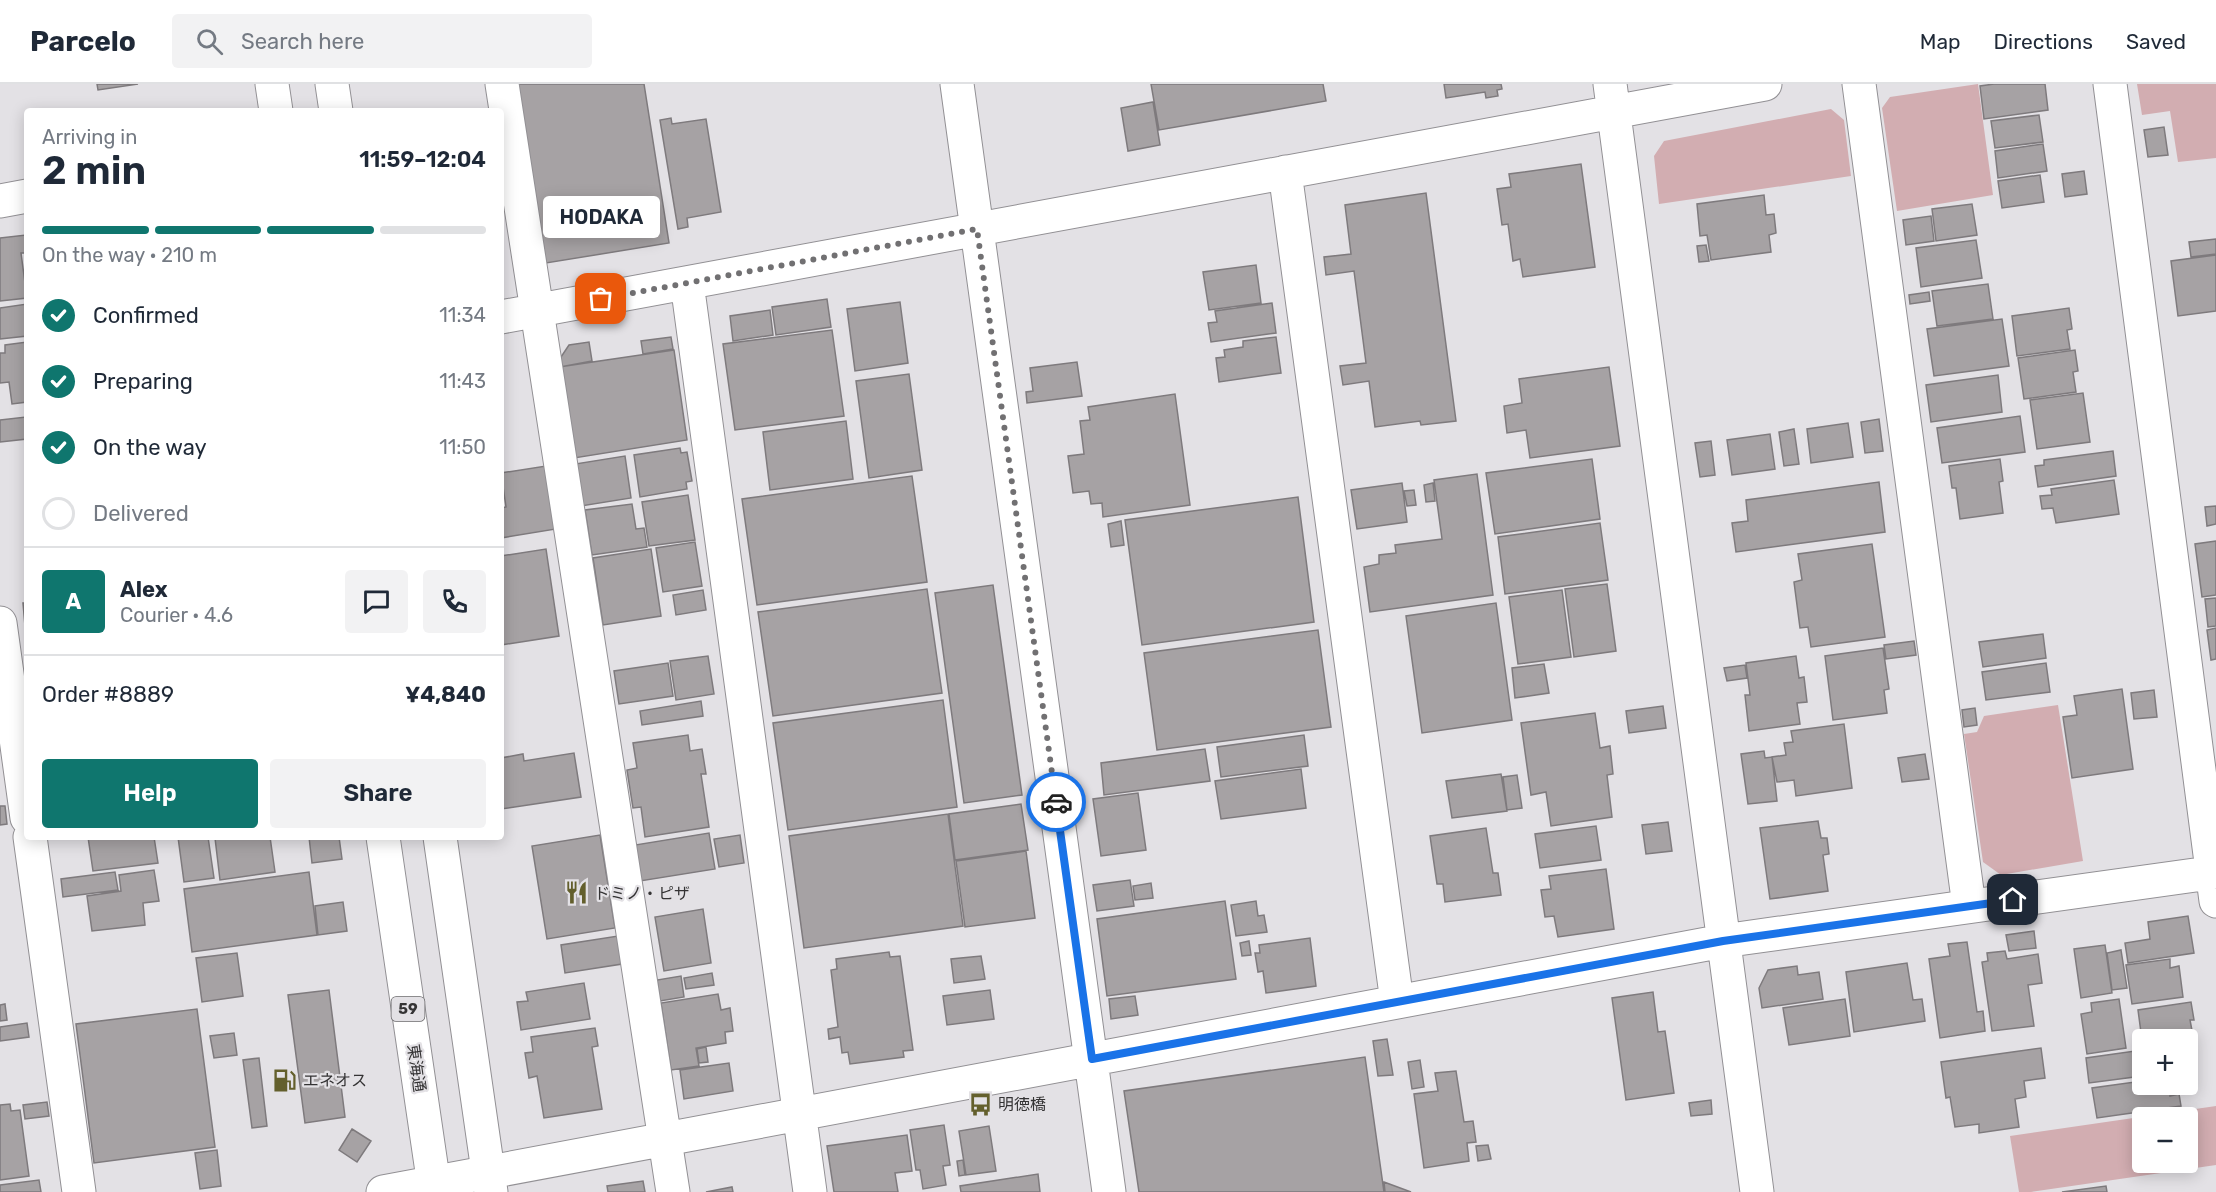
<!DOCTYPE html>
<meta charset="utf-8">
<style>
:root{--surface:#fff;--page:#f2f2f3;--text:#1f2937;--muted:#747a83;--line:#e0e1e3;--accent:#0f766e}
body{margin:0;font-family:Rubik,"Noto Sans JP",sans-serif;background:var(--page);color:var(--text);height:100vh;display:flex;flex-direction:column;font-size:22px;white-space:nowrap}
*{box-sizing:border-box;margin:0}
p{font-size:20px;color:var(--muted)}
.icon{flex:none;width:33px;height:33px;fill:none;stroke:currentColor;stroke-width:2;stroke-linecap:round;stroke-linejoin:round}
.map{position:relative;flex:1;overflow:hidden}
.details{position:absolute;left:24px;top:24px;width:480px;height:732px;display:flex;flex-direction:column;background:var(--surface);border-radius:6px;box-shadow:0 3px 15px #0003}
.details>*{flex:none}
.fabs{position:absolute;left:2132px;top:945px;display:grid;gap:12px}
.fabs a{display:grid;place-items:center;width:66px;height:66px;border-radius:6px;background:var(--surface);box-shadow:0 3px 15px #0003;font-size:30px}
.pin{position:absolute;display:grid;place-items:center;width:51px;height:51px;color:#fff;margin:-26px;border-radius:12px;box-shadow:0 3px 9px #0006}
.courier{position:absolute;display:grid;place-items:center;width:60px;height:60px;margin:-30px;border:4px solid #1a73e8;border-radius:50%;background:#fff;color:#222;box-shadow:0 2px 8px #0007}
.bubble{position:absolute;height:42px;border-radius:6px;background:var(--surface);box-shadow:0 3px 15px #0003;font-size:20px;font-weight:600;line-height:42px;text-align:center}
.overview em{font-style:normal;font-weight:600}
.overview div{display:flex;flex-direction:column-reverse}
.overview{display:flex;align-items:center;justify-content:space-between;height:102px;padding:0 18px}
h1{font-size:39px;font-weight:600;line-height:45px}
.bar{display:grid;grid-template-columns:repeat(4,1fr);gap:9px 6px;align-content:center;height:72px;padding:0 18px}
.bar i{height:8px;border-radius:4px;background:var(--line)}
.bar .on{background:var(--accent)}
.bar p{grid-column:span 4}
.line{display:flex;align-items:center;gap:15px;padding:0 18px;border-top:2px solid var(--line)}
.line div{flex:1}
.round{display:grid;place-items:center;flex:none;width:63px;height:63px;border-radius:6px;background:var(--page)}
ol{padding:0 18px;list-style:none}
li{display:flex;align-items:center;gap:18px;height:66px}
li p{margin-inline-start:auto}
li .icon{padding:6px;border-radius:50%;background:var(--accent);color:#fff;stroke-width:4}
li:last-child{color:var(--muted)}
li i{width:33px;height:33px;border:3px solid var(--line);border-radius:50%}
.primary-button{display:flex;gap:12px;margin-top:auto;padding:12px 18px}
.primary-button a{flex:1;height:69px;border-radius:6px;background:var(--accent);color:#fff;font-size:24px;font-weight:600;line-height:69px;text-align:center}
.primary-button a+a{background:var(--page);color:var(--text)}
header{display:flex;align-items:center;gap:36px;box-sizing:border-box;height:84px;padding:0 30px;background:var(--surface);border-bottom:2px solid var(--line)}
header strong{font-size:28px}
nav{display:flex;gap:33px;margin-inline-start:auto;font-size:21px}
.search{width:420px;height:54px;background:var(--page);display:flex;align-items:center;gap:15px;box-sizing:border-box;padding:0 21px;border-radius:6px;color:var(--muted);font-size:22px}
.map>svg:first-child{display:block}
.green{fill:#d2adb1;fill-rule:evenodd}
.building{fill:#a6a2a4;stroke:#7e7a7d;stroke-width:1.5}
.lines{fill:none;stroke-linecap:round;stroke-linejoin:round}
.minor-casing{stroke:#929094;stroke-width:35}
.major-casing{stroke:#929094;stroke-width:35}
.minor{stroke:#fff;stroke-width:33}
.major{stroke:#fff;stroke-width:33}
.done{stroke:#717072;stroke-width:6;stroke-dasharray:0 10.8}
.route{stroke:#1a73e8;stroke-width:8}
.labels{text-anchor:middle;stroke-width:4.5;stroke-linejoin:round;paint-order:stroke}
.shield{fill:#e3e1e5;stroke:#686769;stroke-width:1.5}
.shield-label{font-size:15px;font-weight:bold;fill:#343334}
.poi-label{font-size:16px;fill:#343334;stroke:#e3e1e5;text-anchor:start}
.street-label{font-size:16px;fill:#343334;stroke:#e3e1e5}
</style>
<header>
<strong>Parcelo</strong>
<div class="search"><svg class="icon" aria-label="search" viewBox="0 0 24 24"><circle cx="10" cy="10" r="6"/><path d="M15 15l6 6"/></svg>Search here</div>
<nav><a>Map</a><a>Directions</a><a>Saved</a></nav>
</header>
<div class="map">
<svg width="2216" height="1108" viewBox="0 0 2216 1108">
<rect width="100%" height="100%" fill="#e3e1e5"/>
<path class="green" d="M1978 0 1993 111 1897 127 1882 24 1890 13Z
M2137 0H2216V74L2178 78 2170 27 2142 31Z
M1831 25 1844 36 1851 92 1659 120 1654 72 1664 57Z
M2058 621 2083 777 2001 791 1983 778 1964 650 1977 648 1984 632Z
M2216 1022V1081L2031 1108H2019L2010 1052ZM2142 1034H2187V1078H2142Z"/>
<path class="building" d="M97 0H138L98 6Z
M518 0H644L669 159 546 179Z
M1151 0H1323L1326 17 1159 46Z
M1444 0H1501L1502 5 1497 6 1498 12 1486 14 1485 8 1446 14Z
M1994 0H2045L2048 26 1984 35 1980 2Z
M1153 18 1160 61 1128 67 1121 24Z
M2039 31 2043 58 1995 64 1991 37Z
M671 34 672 40 706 35 721 128 687 134 688 143 678 145 660 36Z
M2164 43 2168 71 2148 73 2144 46Z
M2043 60 2047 87 1998 94 1995 67Z
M1581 80 1595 183 1523 193 1520 175 1513 177 1508 140 1502 141 1497 105 1511 103 1509 90Z
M2084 87 2087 110 2065 113 2062 90Z
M2040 91 2044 118 2002 124 1998 97Z
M1426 109 1456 337 1421 341 1420 337 1375 343 1369 297 1343 301 1340 282 1366 279 1354 187 1326 191 1324 173 1351 170 1345 121Z
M1764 111 1766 131 1774 130 1776 149 1769 151 1771 168 1711 176 1707 151 1700 152 1697 120Z
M1972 120 1977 151 1936 157 1932 125Z
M1931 132 1934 157 1906 161 1903 136Z
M26 151 27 169H21L27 214 0 217V154Z
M2216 155V170L2191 173 2189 158Z
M1976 156 1982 194 1921 203 1916 164Z
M1706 161 1709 177 1699 178 1697 162Z
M2216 171V227L2178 232 2171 177Z
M1256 181 1261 219 1209 226 1203 188Z
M1988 200 1993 235 1937 242 1932 207Z
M1929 208 1930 217 1910 220 1909 211Z
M827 215 831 243 776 251 772 223Z
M900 218 908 279 855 287 847 225Z
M1272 219 1276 249 1211 258 1208 239 1217 238 1215 227Z
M27 220V252L0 255V224Z
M2069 224 2072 245 2067 246 2070 265 2017 272 2012 232Z
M770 226 773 251 733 257 730 232Z
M2002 235 2009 282 1934 292 1927 245Z
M832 246 844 332 735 346 723 260Z
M671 253 673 265 643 270 641 257Z
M1276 253 1281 289 1219 298 1216 274 1225 273 1224 266 1243 263V257Z
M27 258V318L12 320 9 298 0 299V269H5V261Z
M589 258 592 277 560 283 559 276 569 261Z
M674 266 687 356 574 374 559 283Z
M2075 266 2078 287 2073 288 2076 308 2024 315 2018 274Z
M1077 278 1082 312 1027 319 1026 308 1033 307 1030 284Z
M1609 283 1620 362 1530 374 1526 346 1507 349 1504 322 1522 319 1519 295Z
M909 290 922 386 869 394 856 297Z
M1998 291 2002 328 1931 338 1926 301Z
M2083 309 2090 358 2037 365 2030 316Z
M1175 310 1190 421 1103 433 1102 419 1091 420 1089 407 1073 409 1068 372 1084 370 1080 337 1090 336 1088 323Z
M2020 332 2025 368 1942 379 1937 344Z
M26 333 27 355 0 358V336Z
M1879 335 1883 367 1865 369 1861 338Z
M846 337 853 395 770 406 763 348Z
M1848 339 1853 373 1811 379 1807 345Z
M1794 345 1799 380 1784 382 1779 348Z
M1770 350 1775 385 1732 391 1727 356Z
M1711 357 1715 391 1700 393 1695 359Z
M680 364 681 369 687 368 692 397 686 398 687 405 640 413 634 371Z
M2113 367 2116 392 2038 403 2035 382 2044 381V376Z
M625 372 631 414 581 422 575 380Z
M1592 375 1600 435 1495 450 1486 389Z
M2000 375 2003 397 1999 398 2003 429 1960 435 1956 404H1952L1949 382Z
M546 382 556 445 501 454V424L506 423 501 389Z
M1477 390 1493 511 1370 528 1364 483 1379 480V471L1396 469 1395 461 1442 455 1434 396Z
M912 392 927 498 757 521 742 415Z
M2114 396 2119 430 2056 439 2053 424 2042 425 2040 412 2052 411 2051 405Z
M1879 398 1885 448 1736 468 1732 439 1748 437 1746 416Z
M1402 399 1407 438 1357 445 1351 406Z
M1433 399 1435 417 1426 418 1424 401Z
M1414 406 1416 421 1407 422 1404 407Z
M688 411 695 456 649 462 642 418Z
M1298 413 1314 538 1142 561 1125 436Z
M632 420 636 445 644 444 647 463 592 471 585 426Z
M2216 422V440L2207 442 2205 423Z
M1121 437 1124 461 1111 463 1108 440Z
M1600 439 1608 496 1505 510 1498 453Z
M2216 457V511L2202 513 2195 460Z
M695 458 702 502 663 508 656 464Z
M1872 460 1885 553 1811 563 1808 543 1800 544 1794 498 1802 496 1798 470Z
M546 465 559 552 501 561V472Z
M651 465 661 532 603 541 593 474Z
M1607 500 1616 567 1574 573 1565 505Z
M993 501 1022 711 964 719 935 509Z
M927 505 942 609 773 632 758 528Z
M703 506 706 526 676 531 673 511Z
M1562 506 1571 573 1518 580 1509 513Z
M2216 514V542L2208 543 2205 515Z
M23 519H27V542H25Z
M1496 519 1512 636 1422 649 1406 532Z
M2216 544V575L2211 576 2207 546Z
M1318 546 1331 643 1157 666 1144 569Z
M2043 550 2046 574 1983 583 1979 558Z
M1914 557 1916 571 1886 575 1884 561Z
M1883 564 1889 605 1884 606 1887 629 1833 636 1825 572Z
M708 572 714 610 676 616 670 577Z
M1796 572 1799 594 1804 593 1807 618 1797 619 1800 640 1749 647 1745 611H1750L1746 579Z
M668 579 673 612 619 620 614 587Z
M2046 579 2050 608 1986 616 1982 588Z
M1544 580 1549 609 1515 614 1512 584Z
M1745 581 1747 594 1727 597 1724 584Z
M2122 605 2133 685 2072 694 2063 633 2077 631 2074 612Z
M2154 606 2157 633 2134 635 2131 609Z
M943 616 957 723 788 746 773 639Z
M701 617 703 632 642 641 640 627Z
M1663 622 1666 644 1629 649 1626 627Z
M1975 624 1977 641 1964 643 1962 626Z
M1595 629 1600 664 1610 662 1613 690 1607 691 1612 733 1551 742 1546 708 1531 711 1521 639Z
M1844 640 1852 704 1796 712 1794 696 1777 698 1772 673 1786 671 1784 659 1793 658 1791 647Z
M688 651 690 667 702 665 706 690H701L709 743 645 753 641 723 633 724 627 686 637 684 633 659Z
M1304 651 1308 682 1221 693 1217 663Z
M1205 665 1210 697 1104 711 1101 679Z
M1764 667 1765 674 1772 673 1777 717 1748 720 1741 670Z
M574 669 581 713 501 725V674L523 670 524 677Z
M1925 670 1929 695 1902 698 1898 674Z
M1301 685 1306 724 1221 735 1215 697Z
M1501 690 1507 727 1452 734 1446 697Z
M1517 691 1522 724 1507 726 1503 693Z
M1138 709 1146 766 1101 772 1093 715Z
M1021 720 1028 766 955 776 949 730Z
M0 722H5L7 740 0 741Z
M948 730 963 842 804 864 789 752Z
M1818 737 1821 754H1827L1829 770 1823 771 1828 807 1770 815 1760 744Z
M1668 738 1672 767 1646 770 1642 741Z
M1596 742 1601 776 1540 784 1535 750Z
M1486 744 1493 789H1498L1501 811 1445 818 1443 800H1437L1430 752Z
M709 749 715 785 640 797 635 761Z
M600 751 615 844 547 855 532 762Z
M740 751 744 779 719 783 714 755Z
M88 753H154L158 779 93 787Z
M178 753H208L214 794 184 798Z
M223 753H270L275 788 220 796 215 754Z
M309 753H339L342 775 312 779Z
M1026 767 1035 834 965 843 956 777Z
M1606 785 1614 845 1558 853 1554 832 1545 833 1541 806 1551 805 1549 792Z
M154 786 159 817 143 819 145 841 92 847 87 812 121 807 119 791Z
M115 788 118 806 63 813 61 795Z
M309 788 317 851 192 868 184 805Z
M1130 796 1134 822 1097 827 1093 801Z
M1151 799 1153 814 1135 816 1133 802Z
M1225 817 1236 895 1107 912 1097 835Z
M1256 817 1258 832 1264 831 1267 848 1236 852 1231 821Z
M343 818 347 847 318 851 315 822Z
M703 825 711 879 664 887 655 833Z
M2188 832 2194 869 2128 879 2125 859 2150 855 2148 838Z
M2034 847 2036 864 2009 867 2006 851Z
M618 852 622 880 565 889 561 861Z
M1310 854 1316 902 1266 909 1263 887 1258 888 1255 869H1260L1259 861Z
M1249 857 1251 871 1242 872 1240 859Z
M1967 858 1977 928 1983 927 1985 947 1940 954 1929 875 1950 872 1948 860Z
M2105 861 2112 909 2081 914 2074 865Z
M2121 866 2127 904 2112 906 2107 869Z
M2005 867 2007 875 2038 870 2042 899 2028 901 2034 942 1992 947 1982 878 1988 877 1987 869Z
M889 868 890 873 900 872 913 966 903 967 904 973 850 980 848 968 842 969 840 953 829 955 828 945 838 943 831 886 837 885 836 875Z
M237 869 243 912 202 918 196 874Z
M981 872 985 895 954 899 951 875Z
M2170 875V884L2179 882 2183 913 2132 920 2126 881Z
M1907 879 1913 916 1922 915 1925 937 1854 948 1846 888Z
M1797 882 1798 891 1819 888 1823 915 1762 924 1759 904 1768 886Z
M712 889 714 901 686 905 684 894Z
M681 892 684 913 660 917 657 896Z
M584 899 590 935 521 946 517 918 528 917 526 908Z
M329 906 345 1033 305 1039 288 911Z
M990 906 994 935 947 941 943 912Z
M1653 908 1658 948 1665 947 1674 1009 1626 1016 1612 914Z
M718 910 721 926 730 924 733 947 725 948 726 959 696 964 699 982 671 986 661 919Z
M1135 912 1138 931 1111 935 1109 915Z
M1845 915 1850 952 1789 961 1783 924Z
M2119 915 2126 964 2087 970 2081 930 2092 928 2091 919Z
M2191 918 2194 936H2190L2194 957 2142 956 2138 926Z
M5 920 7 936 0 937V921Z
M197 925 215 1063 94 1079 76 940Z
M27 939 29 953 0 957V943Z
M595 944 598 962 592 963 602 1025 544 1034 537 992 529 994 525 969 533 968 531 953Z
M234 949 237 971 214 974 210 952Z
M1387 955 1393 991 1378 992 1373 957Z
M706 963 708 978 699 979 697 965Z
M2041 964 2045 994 2024 997 2026 1013 2015 1015 2019 1043 1979 1049V1040L1955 1043 1950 1013 1946 1014 1941 978Z
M2142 966V992L2089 999 2086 974Z
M1365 973 1384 1108H1139L1124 1007Z
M259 974 267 1042 252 1044 243 976Z
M1420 976 1424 1003 1412 1005 1408 978Z
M729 979 733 1007 684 1015 680 986Z
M1456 987 1464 1038 1473 1037 1476 1058 1467 1059 1469 1077 1424 1084 1414 1010 1438 1007 1435 989Z
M2142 997V1000H2169L2170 1012 2179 1010 2181 1022 2097 1034 2092 1004Z
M1711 1016 1712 1030 1691 1032 1689 1019Z
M47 1018 49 1032 25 1035 23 1021Z
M10 1020 11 1027 20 1026 29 1092 0 1096V1021Z
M944 1041 950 1081 943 1082 946 1101 923 1105 920 1086H916L910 1046Z
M989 1042 996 1087 966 1091 959 1047Z
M352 1045 371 1057 357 1078 339 1066Z
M907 1051 912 1087 895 1089 898 1108H834L827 1062Z
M1488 1061 1491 1075 1478 1077 1476 1062Z
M217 1066 221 1102 200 1105 195 1069Z
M963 1076 965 1091 959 1092 957 1077Z
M1038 1090 1040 1108H961L960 1102Z
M39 1096 41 1108H0V1101Z
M643 1097 645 1108H608L607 1102Z
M1384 1098 1411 1108H1385Z
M2106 1102 2107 1108H2062Z
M732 1103 733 1108H706Z"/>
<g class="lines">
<defs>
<path id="minor" d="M502 0 673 1108
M957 0 1109 1108
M1610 0 1757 1108
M1859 0 1969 822
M2110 0 2216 817
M1285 88 1397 918
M0 117 27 112
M687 199 810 1108
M501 233 1765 0
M0 539 27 734
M30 753 79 1108
M383 1108 1723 857 2216 788"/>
<path id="major" d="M272 0 276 27
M332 0 336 27
M383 753 435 1108
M440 753 491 1108"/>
</defs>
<use href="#minor" class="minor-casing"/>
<use href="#major" class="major-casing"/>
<use href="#minor" class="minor"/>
<use href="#major" class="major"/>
</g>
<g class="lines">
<path class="done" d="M601 215 977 145 1056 718"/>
<path class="route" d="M1056 718 1092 975 1723 857 2013 816"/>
</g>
<defs>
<symbol id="restaurant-bare" viewBox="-9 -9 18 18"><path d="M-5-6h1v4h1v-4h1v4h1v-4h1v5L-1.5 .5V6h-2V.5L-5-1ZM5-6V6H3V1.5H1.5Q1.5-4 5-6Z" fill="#635f2c" stroke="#e3e1e5" stroke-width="2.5" paint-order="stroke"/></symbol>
<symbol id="fuel-bare" viewBox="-9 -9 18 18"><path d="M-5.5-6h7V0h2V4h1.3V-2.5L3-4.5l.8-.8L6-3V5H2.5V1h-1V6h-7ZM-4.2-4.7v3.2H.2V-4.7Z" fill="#635f2c" stroke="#e3e1e5" stroke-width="2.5" paint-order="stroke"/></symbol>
<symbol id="bus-bare" viewBox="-9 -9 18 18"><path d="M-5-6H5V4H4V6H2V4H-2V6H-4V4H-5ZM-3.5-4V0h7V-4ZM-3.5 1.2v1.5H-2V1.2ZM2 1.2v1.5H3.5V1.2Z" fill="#635f2c" stroke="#e3e1e5" stroke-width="2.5" paint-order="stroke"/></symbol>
</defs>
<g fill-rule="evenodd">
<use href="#restaurant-bare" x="560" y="792" width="33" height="33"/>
<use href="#fuel-bare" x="268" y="980" width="33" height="33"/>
<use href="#bus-bare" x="964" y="1004" width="33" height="33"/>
</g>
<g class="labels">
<rect class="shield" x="391.5" y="913" width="33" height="24" rx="4.5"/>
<g class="shield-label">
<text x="408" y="930">59</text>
</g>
<g class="poi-label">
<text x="594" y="815">ドミノ・ピザ</text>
<text x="303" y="1002">エネオス</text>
<text x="998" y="1026">明徳橋</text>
</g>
<g class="street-label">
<text transform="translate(417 984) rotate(82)" y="6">東海通</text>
</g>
</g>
</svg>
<div class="fabs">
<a>+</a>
<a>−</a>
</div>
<div class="pin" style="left:601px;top:215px;background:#ea580c"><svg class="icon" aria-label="bag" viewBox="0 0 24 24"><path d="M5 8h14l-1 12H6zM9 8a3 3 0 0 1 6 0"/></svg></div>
<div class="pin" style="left:2013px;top:816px;background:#1f2937"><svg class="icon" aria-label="home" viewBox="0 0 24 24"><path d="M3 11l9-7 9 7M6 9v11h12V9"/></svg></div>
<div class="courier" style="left:1056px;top:718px"><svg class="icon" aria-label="car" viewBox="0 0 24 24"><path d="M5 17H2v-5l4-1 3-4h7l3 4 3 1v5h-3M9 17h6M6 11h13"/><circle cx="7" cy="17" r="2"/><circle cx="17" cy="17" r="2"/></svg></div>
<div class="bubble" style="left:543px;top:112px;width:117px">HODAKA</div>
<section class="details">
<div class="overview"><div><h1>2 min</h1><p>Arriving in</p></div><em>11:59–12:04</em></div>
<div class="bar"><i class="on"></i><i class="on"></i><i class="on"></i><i></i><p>On the way · 210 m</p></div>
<ol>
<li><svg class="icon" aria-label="check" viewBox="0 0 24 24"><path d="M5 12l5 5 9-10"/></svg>Confirmed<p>11:34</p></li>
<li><svg class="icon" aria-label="check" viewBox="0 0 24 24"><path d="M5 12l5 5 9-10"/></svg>Preparing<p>11:43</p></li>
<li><svg class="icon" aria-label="check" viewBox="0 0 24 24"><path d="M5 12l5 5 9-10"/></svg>On the way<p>11:50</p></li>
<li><i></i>Delivered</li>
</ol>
<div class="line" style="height:108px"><b class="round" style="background:var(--accent);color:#fff">A</b><div><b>Alex</b><p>Courier · 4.6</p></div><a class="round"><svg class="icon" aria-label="chat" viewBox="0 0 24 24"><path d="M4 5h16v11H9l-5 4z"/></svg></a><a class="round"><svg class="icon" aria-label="phone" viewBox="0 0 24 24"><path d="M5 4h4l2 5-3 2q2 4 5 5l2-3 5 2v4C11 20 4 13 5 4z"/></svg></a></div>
<div class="line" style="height:78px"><div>Order #8889</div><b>¥4,840</b></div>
<div class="primary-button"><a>Help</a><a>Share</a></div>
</section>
</div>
